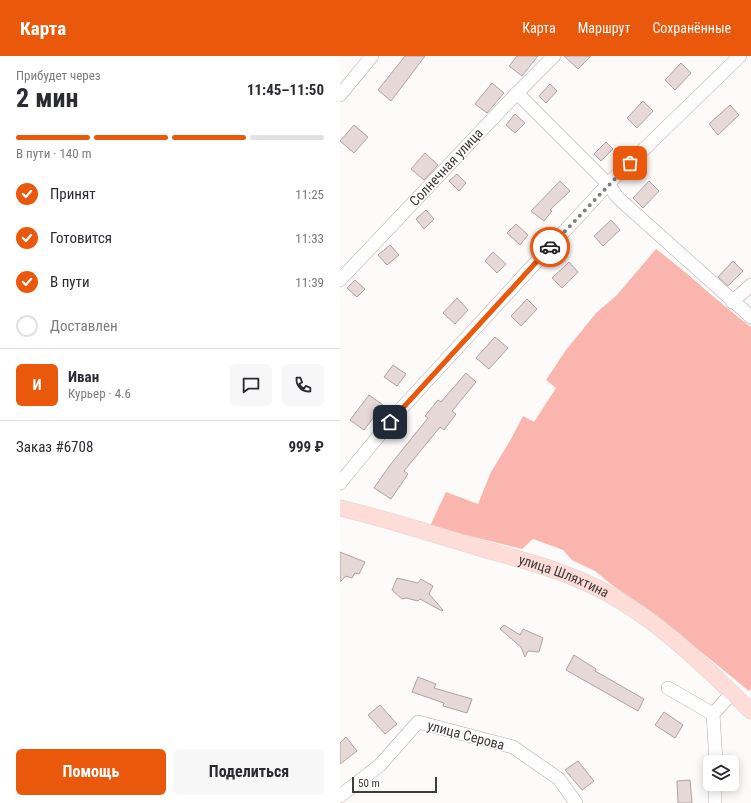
<!DOCTYPE html>
<html lang="ru">
<meta charset="utf-8">
<style>
:root{--surface:#fff;--page:#f7f7f7;--text:#2b2b33;--muted:#7c7c81;--line:#e1e1e2;--accent:#ea580c}
body{margin:0;font-family:"Roboto Condensed",sans-serif;background:var(--page);color:var(--text);height:100vh;display:flex;flex-direction:column;font-size:15px;white-space:nowrap}
*{box-sizing:border-box;margin:0}
p{font-size:13px;color:var(--muted)}
.icon{flex:none;width:22px;height:22px;fill:none;stroke:currentColor;stroke-width:2;stroke-linecap:round;stroke-linejoin:round}
.map{position:relative;flex:1;overflow:hidden}
.details{display:flex;flex-direction:column;background:var(--surface);width:340px}
.details>*{flex:none}
.tools{position:absolute;left:363px;top:699px;display:grid;gap:8px}
.tools a{display:grid;place-items:center;width:36px;height:36px;border-radius:6px;background:var(--surface);box-shadow:0 2px 10px #0003;font-size:20px}
.scale{position:absolute;left:12px;bottom:10px;width:85px;box-sizing:border-box;padding-left:4px;border:2px solid #413b3b;border-top:0;font-size:11px;line-height:14px;white-space:nowrap;color:#413b3b;-webkit-text-stroke:3px #fff;paint-order:stroke}
.pin{position:absolute;display:grid;place-items:center;width:34px;height:34px;color:#fff;margin:-17px;border-radius:8px;box-shadow:0 2px 6px #0006}
.courier{position:absolute;display:grid;place-items:center;width:40px;height:40px;margin:-20px;border:3px solid #ea580c;border-radius:50%;background:#fff;color:#222;box-shadow:0 1px 5px #0007}
.overview em{font-style:normal;font-weight:700}
.overview div{display:flex;flex-direction:column-reverse}
.overview{display:flex;align-items:center;justify-content:space-between;height:68px;padding:0 16px}
h1{font-size:26px;font-weight:700;line-height:30px}
.bar{display:grid;grid-template-columns:repeat(4,1fr);gap:6px 4px;align-content:center;height:48px;padding:0 16px}
.bar i{height:5px;border-radius:3px;background:var(--line)}
.bar .current{background:var(--accent)}
.bar p{grid-column:span 4}
.line{display:flex;align-items:center;gap:10px;padding:0 16px;border-top:1px solid var(--line)}
.line div{flex:1}
.round{display:grid;place-items:center;flex:none;width:42px;height:42px;border-radius:6px;background:var(--page)}
ol{padding:0 16px;list-style:none}
li{display:flex;align-items:center;gap:12px;height:44px}
li p{margin-inline-start:auto}
li .icon{padding:4px;border-radius:50%;background:var(--accent);color:#fff;stroke-width:4}
li:last-child{color:var(--muted)}
li i{width:22px;height:22px;border:2px solid var(--line);border-radius:50%}
.button{display:flex;gap:8px;margin-top:auto;padding:8px 16px}
.button a{flex:1;height:46px;border-radius:6px;background:var(--accent);color:#fff;font-size:16px;font-weight:700;line-height:46px;text-align:center}
.button a+a{background:var(--page);color:var(--text)}
header{display:flex;align-items:center;gap:24px;box-sizing:border-box;height:56px;padding:0 20px;background:var(--accent);color:#fff}
header strong{font-size:19px}
nav{display:flex;gap:22px;margin-inline-start:auto;font-size:14px}
main{display:flex;flex:1;min-height:0}
.map>svg:first-child{display:block}
.green{fill:#fab5ae}
.building{fill:#e6d8d6;stroke:#b0a2a0}
.lines{fill:none;stroke-linecap:round;stroke-linejoin:round}
.minor-casing{stroke:#b6a8a7;stroke-width:14}
.major-casing{stroke:#d9d8d8;stroke-width:17}
.minor{stroke:#fff;stroke-width:13}
.major{stroke:#fedcd8;stroke-width:16}
.done{stroke:#837e7e;stroke-width:4;stroke-dasharray:0 7.2}
.route{stroke:#ea580c;stroke-width:5}
.labels{text-anchor:middle;stroke-width:3;stroke-linejoin:round;paint-order:stroke}
.street-label{font-size:14px;fill:#413b3b;stroke:#fff}
</style>
<header>
<strong>Карта</strong>
<nav><a>Карта</a><a>Маршрут</a><a>Сохранённые</a></nav>
</header>
<main>
<section class="details">
<div class="overview"><div><h1>2 мин</h1><p>Прибудет через</p></div><em>11:45–11:50</em></div>
<div class="bar"><i class="current"></i><i class="current"></i><i class="current"></i><i></i><p>В пути · 140 m</p></div>
<ol>
<li><svg class="icon" aria-label="check" viewBox="0 0 24 24"><path d="M5 12l5 5 9-10"/></svg>Принят<p>11:25</p></li>
<li><svg class="icon" aria-label="check" viewBox="0 0 24 24"><path d="M5 12l5 5 9-10"/></svg>Готовится<p>11:33</p></li>
<li><svg class="icon" aria-label="check" viewBox="0 0 24 24"><path d="M5 12l5 5 9-10"/></svg>В пути<p>11:39</p></li>
<li><i></i>Доставлен</li>
</ol>
<div class="line" style="height:72px"><b class="round" style="background:var(--accent);color:#fff">И</b><div><b>Иван</b><p>Курьер · 4.6</p></div><a class="round"><svg class="icon" aria-label="chat" viewBox="0 0 24 24"><path d="M4 5h16v11H9l-5 4z"/></svg></a><a class="round"><svg class="icon" aria-label="phone" viewBox="0 0 24 24"><path d="M5 4h4l2 5-3 2q2 4 5 5l2-3 5 2v4C11 20 4 13 5 4z"/></svg></a></div>
<div class="line" style="height:52px"><div>Заказ #6708</div><b>999 ₽</b></div>
<div class="button"><a>Помощь</a><a>Поделиться</a></div>
</section>
<div class="map">
<svg width="411" height="747" viewBox="0 0 411 747">
<rect width="100%" height="100%" fill="#fdfafa"/>
<path class="green" d="M316 193C349 218 378 246 411 271V633L409 635 317 560 272 529 255 515 232 504 223 494 193 483 182 493 90 470 106 436 138 448 151 416 171 383 183 360 194 366 216 332 206 324 226 294 256 257 277 239Z"/>
<path class="building" d="M65 0H85L51 45 38 34Z
M177 0H198L182 20 169 10Z
M224 0H251L238 13Z
M341 7 351 17 335 34 325 24Z
M152 27 164 37 147 57 135 48Z
M210 28 217 35 206 47 199 40Z
M303 45 313 55 297 72 287 62Z
M390 49 399 59 378 79 369 68Z
M175 58 185 67 175 77 166 69Z
M14 69 28 81 14 97 0 85Z
M266 86 273 93 261 105 254 98Z
M85 97 98 109 84 124 71 113Z
M117 118 126 127 119 135 109 125Z
M220 125 230 135 210 154 212 155 204 165 191 155Z
M309 125 319 135 303 152 293 142Z
M86 154 94 163 84 173 76 163Z
M271 164 280 174 263 190 254 180Z
M176 168 188 179 180 189 167 177Z
M50 189 59 199 47 209 38 199Z
M153 196 166 208 157 217 145 205Z
M393 205 403 215 388 230 378 221Z
M229 206 238 216 222 232 212 222Z
M15 224 25 233 17 241 7 232Z
M117 242 128 254 115 268 103 257Z
M187 243 197 253 181 270 171 260Z
M155 281 168 292 149 313 136 302Z
M53 309 66 318 57 330 44 321Z
M126 317 136 326 112 355 116 358 104 374 100 371 64 415 68 418 51 443 34 432 50 409 88 362 85 360 98 344 101 346Z
M29 339 43 349 24 374 10 364Z
M0 496 25 506 19 518 15 517 12 522 6 520 0 526Z
M57 522 78 527 81 523 93 530 89 538 103 554 102 555 80 543 78 545 66 542 62 543 52 534Z
M164 569 180 579 183 573 203 582 199 596 188 595 185 601 181 591 160 573Z
M234 599 256 613 255 615 304 643 298 655 226 614Z
M78 621 96 628 94 632 132 643 127 657 103 650 104 647 72 636Z
M40 649 57 668 45 678 28 659Z
M324 656 343 669 335 682 315 669Z
M6 681 17 695 0 708V687Z
M238 705 254 725 242 734 225 714Z
M350 724 352 747H338L337 725Z"/>
<g class="lines">
<defs>
<path id="minor" d="M177 37 268 128 278 142 411 261
M0 39 32 0
M0 224 177 37 214 0
M392 246 411 229
M0 427 60 354 268 128 400 0
M328 632 373 658
M376 706 373 658 392 637
M0 740 40 709 78 666 173 691 219 723 236 747
M375 747V728"/>
<g id="major">
<path id="s1" d="M0 452C47 463 93 478 140 492 183 504 226 515 265 536 321 566 366 612 411 655"/>
</g>
</defs>
<use href="#minor" class="minor-casing"/>
<use href="#major" class="major-casing"/>
<use href="#minor" class="minor"/>
<use href="#major" class="major"/>
</g>
<g class="lines">
<path class="done" d="M210 191 290 107"/>
<path class="route" d="M50 366 210 191"/>
</g>
<g class="labels">
<g class="street-label">
<text transform="translate(106 111) rotate(-47)" y="5">Солнечная улица</text>
<text dy="5" stroke="none"><textPath href="#s1" startOffset="234">улица Шляхтина</textPath></text>
<text transform="translate(126 679) rotate(15)" y="5">улица Серова</text>
</g>
</g>
</svg>
<div class="tools">
<a><svg class="icon" aria-label="layers" viewBox="0 0 24 24"><path d="M12 4l9 5-9 5-9-5zM3 14l9 5 9-5"/></svg></a>
</div>
<div class="scale">50 m</div>
<div class="pin" style="left:290px;top:107px;background:#ea580c"><svg class="icon" aria-label="bag" viewBox="0 0 24 24"><path d="M5 8h14l-1 12H6zM9 8a3 3 0 0 1 6 0"/></svg></div>
<div class="pin" style="left:50px;top:366px;background:#1f2937"><svg class="icon" aria-label="home" viewBox="0 0 24 24"><path d="M3 11l9-7 9 7M6 9v11h12V9"/></svg></div>
<div class="courier" style="left:210px;top:191px"><svg class="icon" aria-label="car" viewBox="0 0 24 24"><path d="M5 17H2v-5l4-1 3-4h7l3 4 3 1v5h-3M9 17h6M6 11h13"/><circle cx="7" cy="17" r="2"/><circle cx="17" cy="17" r="2"/></svg></div>
</div>
</main>
